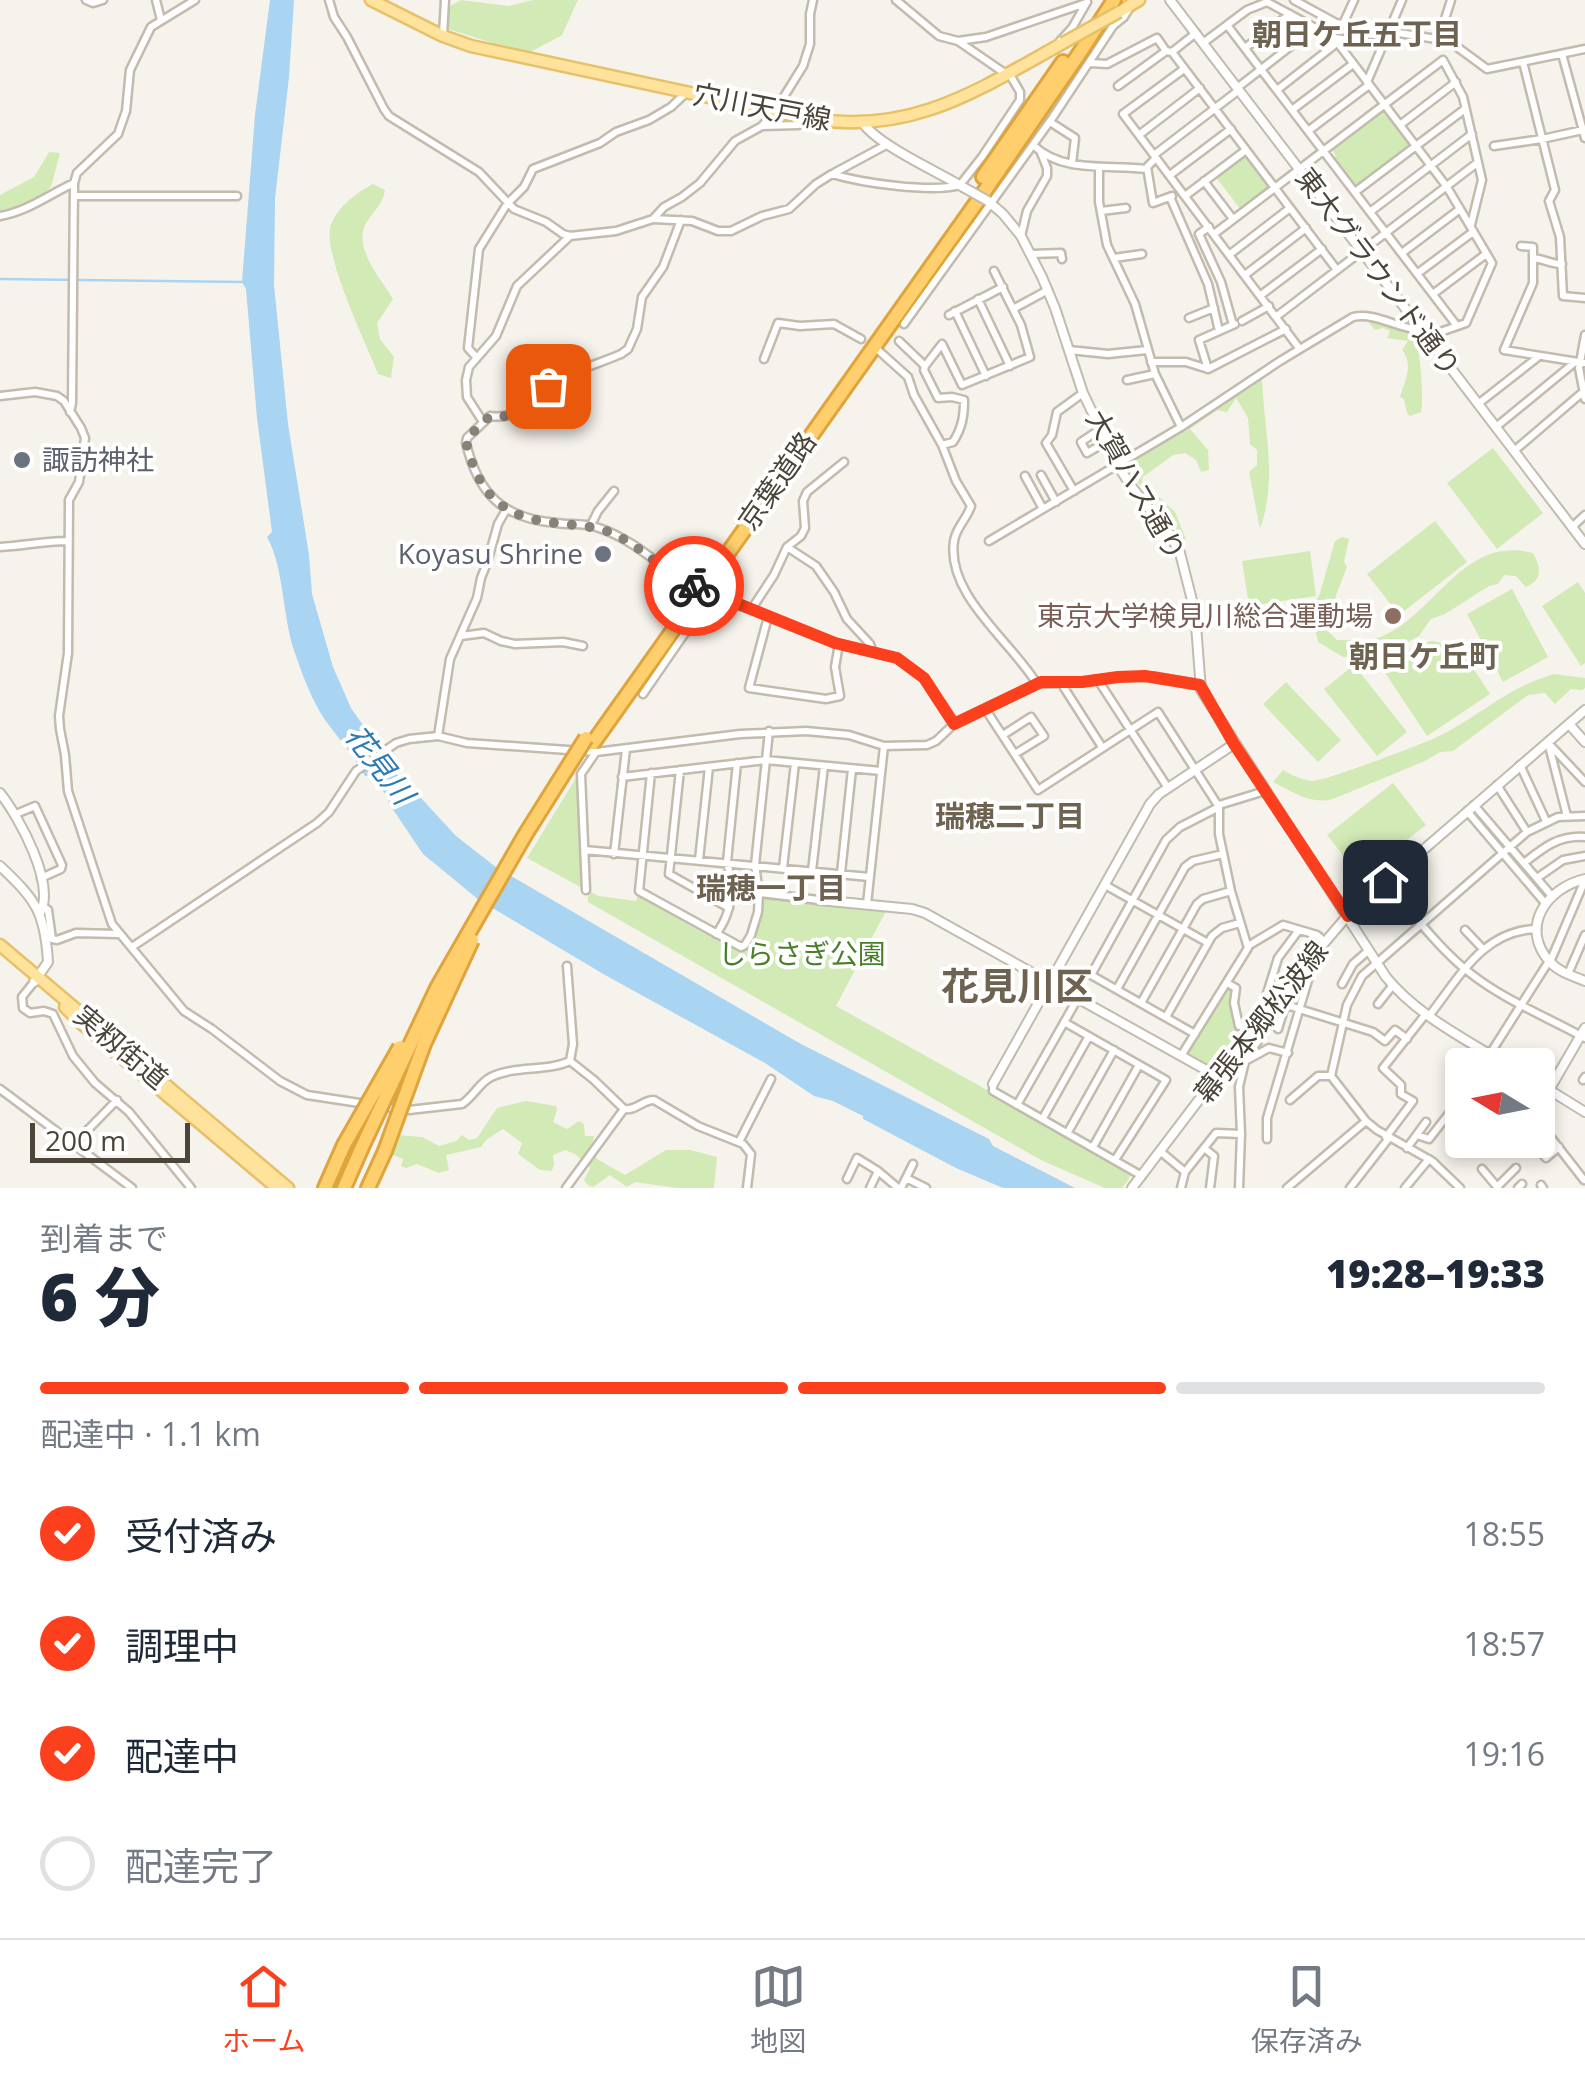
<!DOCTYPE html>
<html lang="ja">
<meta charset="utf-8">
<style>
:root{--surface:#fff;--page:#f2f2f3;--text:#1f2937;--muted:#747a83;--line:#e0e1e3;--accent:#fc3f1d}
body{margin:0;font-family:"Open Sans","Noto Sans JP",sans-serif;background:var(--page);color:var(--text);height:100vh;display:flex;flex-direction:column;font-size:38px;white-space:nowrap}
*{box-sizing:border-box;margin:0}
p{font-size:32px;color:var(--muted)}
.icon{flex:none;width:55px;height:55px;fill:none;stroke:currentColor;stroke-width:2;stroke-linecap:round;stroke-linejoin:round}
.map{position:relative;height:1188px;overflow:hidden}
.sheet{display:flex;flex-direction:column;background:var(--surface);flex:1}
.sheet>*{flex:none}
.needle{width:65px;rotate:280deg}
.fabs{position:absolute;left:1445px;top:1048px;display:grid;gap:20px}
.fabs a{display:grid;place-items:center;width:110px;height:110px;border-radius:10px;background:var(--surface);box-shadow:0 5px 15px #0003;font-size:50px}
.scale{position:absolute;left:30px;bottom:25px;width:160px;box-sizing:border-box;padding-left:10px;border:5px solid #4b4439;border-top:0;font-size:28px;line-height:35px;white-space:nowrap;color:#4b4439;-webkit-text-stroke:8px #fff;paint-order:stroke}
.pin{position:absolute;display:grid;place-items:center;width:85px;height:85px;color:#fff;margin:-42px;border-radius:20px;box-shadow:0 5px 15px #0006}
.courier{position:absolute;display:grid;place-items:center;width:100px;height:100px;margin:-50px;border:8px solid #fc3f1d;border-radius:50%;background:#fff;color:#222;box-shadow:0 2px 12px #0007}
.headline em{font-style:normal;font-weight:800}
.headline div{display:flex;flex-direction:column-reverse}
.headline{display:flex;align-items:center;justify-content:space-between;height:170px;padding:0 40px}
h1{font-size:65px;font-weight:800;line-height:75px}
.bar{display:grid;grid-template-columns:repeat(4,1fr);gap:15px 10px;align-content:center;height:120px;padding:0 40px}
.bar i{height:12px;border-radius:8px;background:var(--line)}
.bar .active{background:var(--accent)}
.bar p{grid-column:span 4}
ol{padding:0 40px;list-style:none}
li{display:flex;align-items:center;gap:30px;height:110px}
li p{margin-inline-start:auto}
li .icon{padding:10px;border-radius:50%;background:var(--accent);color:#fff;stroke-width:4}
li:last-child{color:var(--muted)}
li i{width:55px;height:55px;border:5px solid var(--line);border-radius:50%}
.dock{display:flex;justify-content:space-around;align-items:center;height:140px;border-top:2px solid var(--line);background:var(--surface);font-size:28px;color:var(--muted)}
.dock a{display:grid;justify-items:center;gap:5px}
.dock .active{color:var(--accent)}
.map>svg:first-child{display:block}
.green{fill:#d2eab5}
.water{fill:#a9d4f2}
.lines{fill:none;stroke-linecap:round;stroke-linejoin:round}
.stream{stroke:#a9d4f2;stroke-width:2.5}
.minor-casing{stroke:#c2bbae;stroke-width:11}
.tertiary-casing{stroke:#c2bbae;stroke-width:12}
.primary-casing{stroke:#e6c16a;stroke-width:15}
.motorway-casing{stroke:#e0a43c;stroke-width:18}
.minor{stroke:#fff;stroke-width:6}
.tertiary{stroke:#fff;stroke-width:8}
.primary{stroke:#ffe39c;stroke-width:10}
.motorway{stroke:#ffcf6e;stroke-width:12}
.minor-bridge-casing{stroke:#c2bbae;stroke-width:11;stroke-linecap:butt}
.tertiary-bridge-casing{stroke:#c2bbae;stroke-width:12;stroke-linecap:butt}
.primary-bridge-casing{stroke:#e6c16a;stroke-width:15;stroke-linecap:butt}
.motorway-bridge-casing{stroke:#e0a43c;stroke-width:18;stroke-linecap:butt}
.minor-bridge{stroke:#fff;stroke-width:6}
.tertiary-bridge{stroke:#fff;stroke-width:8}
.primary-bridge{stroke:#ffe39c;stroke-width:10}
.motorway-bridge{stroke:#ffcf6e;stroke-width:12}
.done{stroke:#878178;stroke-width:10;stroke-dasharray:0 18}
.route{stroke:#fc3f1d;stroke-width:12}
.worship-dot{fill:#6b7280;stroke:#fff;stroke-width:4}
.education-dot{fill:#8d6e63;stroke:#fff;stroke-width:4}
.labels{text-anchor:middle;stroke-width:8;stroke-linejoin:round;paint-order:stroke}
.street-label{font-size:28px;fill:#4b4439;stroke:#fff}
.worship-label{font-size:28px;fill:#5b616d;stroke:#fff;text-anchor:start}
.education-label{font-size:28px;fill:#785e54;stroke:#fff;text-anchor:end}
.park-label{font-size:28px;fill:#4a7f2a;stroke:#fff}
.neighbourhood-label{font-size:30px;font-weight:bold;fill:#6e6250;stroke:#fff}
.water-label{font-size:30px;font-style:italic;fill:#2e7ab2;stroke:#fff}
.district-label{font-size:38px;font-weight:bold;fill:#6e6250;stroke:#fff}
</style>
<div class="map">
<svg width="1585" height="1188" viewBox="0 0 1585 1188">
<rect width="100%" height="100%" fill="#f6f3ec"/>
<path class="green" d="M461 0 509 6 533 0H578L562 35 527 54 448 29 444 21 450 6Z
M1382 110H1386L1410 143V147L1357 187 1353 186 1333 159 1336 156 1331 148Z
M49 152 60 153 51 187 31 206 0 218V195L34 177Z
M1243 154 1248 155 1271 184 1270 189 1241 210 1215 176Z
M373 184 385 190C383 205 372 212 365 225 354 249 381 279 393 299L377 323 380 339 394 357 391 378 378 374C366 343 325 259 330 229 334 209 356 193 373 184Z
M1372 320C1383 323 1401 326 1411 333 1421 339 1424 400 1421 412L1410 416 1407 413 1404 399 1400 397C1405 380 1414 365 1402 350L1408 341 1387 338 1390 331 1383 328 1375 330 1369 323Z
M1262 379C1264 431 1278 477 1260 529L1249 472 1257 465V450L1250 444 1248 418 1236 398 1227 412 1217 410 1190 429 1208 450 1209 470 1201 472 1196 460 1185 453 1173 455 1143 477 1142 481 1175 512 1186 539 1184 540C1167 512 1141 492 1125 464Z
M1493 448 1543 513 1497 549 1447 483Z
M1435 521 1467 562 1399 615 1367 574Z
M1342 537 1349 539 1344 562 1347 567 1336 595 1329 632 1337 640C1353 640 1368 643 1383 636 1437 612 1464 535 1533 553 1541 567 1543 580 1526 587L1516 576 1504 575 1498 584 1489 586 1445 614 1431 619 1419 636 1392 651 1366 658 1343 657 1318 642 1311 611 1320 593 1335 541Z
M1310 551 1316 596 1249 606 1242 561Z
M1578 582 1585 593V663L1581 666 1542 606Z
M1512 589 1548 657 1503 682 1467 614Z
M1431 641C1461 643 1475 671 1490 694L1427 736 1382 668 1411 649Z
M1354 665 1407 732 1377 756 1324 689Z
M1554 674 1585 678V688L1582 690 1571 689 1555 704 1545 693 1528 695 1453 751 1440 752 1425 761 1333 799C1310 805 1293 792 1273 782L1283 770C1291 775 1302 780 1312 781 1322 782 1423 744 1437 737 1479 717 1507 687 1554 674Z
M1286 682 1341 740 1318 762 1263 704Z
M579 773 584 889 527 858Z
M1393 783 1426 825 1360 877 1327 835Z
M588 891 599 896 636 901 638 893 739 949H745L754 933 762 900 765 899 886 911 836 1006 1131 1170 1129 1179 1122 1188H1105L1041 1160 588 902Z
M1227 989 1233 991 1232 1005 1238 1041 1219 1066 1210 1068 1188 1055 1187 1051Z
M526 1101 556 1106 557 1110 553 1122 567 1129 579 1121 584 1124 585 1136H594L592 1145 597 1159 625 1175 666 1150H691L717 1157 714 1188H677L635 1182 627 1187 610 1175 593 1187 589 1186 584 1180 590 1168 575 1154 565 1150 553 1155 554 1164 552 1171 540 1170 518 1154 522 1143 503 1129 486 1140 481 1147 446 1155 449 1170 439 1173 417 1164 406 1168 401 1166 403 1159 388 1153 398 1135 422 1137 439 1146 456 1141 462 1135 469 1140 477 1138 497 1108Z"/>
<path class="water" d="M270 0H294L289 77 275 199 274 285 288 424 309 555 312 594 333 667 351 708 386 758V762L408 787H411L456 836 497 868 801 1044 989 1139 993 1146 1075 1188H1003L956 1168 863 1119V1116L833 1101 814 1096 765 1063 605 975 479 900 423 854 388 802 390 799 369 776H365C354 756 339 739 325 720 313 702 303 677 296 656 282 620 285 569 267 537L272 532 257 418 246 289 242 282 255 115Z"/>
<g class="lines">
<path class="stream" d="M0 279 243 282"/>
<defs>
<path id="minor" d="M86 0 93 3 103 0
M156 0 161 20
M329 0 334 17 347 37 384 109 389 116 479 172 514 209 546 222 563 234 570 236 616 231 653 219 664 207 682 197 700 183 735 141 762 126 775 111 803 66 810 44V14L813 0
M896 0 939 36 958 41 1006 74
M1294 0 1336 23 1449 41 1487 69 1585 49
M1343 24 1354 0
M1227 25 1457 326
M443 35 445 0
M1335 38 1384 45
M1439 38 1451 0
M958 41 986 37 1086 3
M1060 41 1072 28 1087 2
M1203 43 1247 10 1267 2 1334 38 1447 187 1492 263 1466 323 1426 337
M1245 48 1290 14
M1172 52 1196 33
M1562 54 1585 138
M1523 62 1555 190 1549 201 1560 237 1563 296 1585 298
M1090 63 1107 64 1157 38 1166 51 1172 52 1337 270
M1184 69 1123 114 1299 348
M1367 82 1402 0
M1118 86 1166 51
M1237 88 1314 28
M1277 90 1337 43
M1292 110 1353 64
M1050 122 1075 138 1072 164
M1400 125 1456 82
M762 126 798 125 810 119
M1308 131 1369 85
M1139 135 1200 88
M1033 145C1063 174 1110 164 1147 169
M1494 146 1542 139 1583 130
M1154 155 1239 90
M1156 158 1147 167 1153 203 1172 196
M1099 168V202L1107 245 1135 304 1155 374 1181 427
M834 173 888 144
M1170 175 1231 129
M1204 181 1233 219
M1355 192 1465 109
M74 196H237
M1185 196 1246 150
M1170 197 1208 284 1219 331
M1101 211 1126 208
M1370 212 1472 134
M0 216C28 211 48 195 74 183
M654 219 692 221 718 231H731L762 216 789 209 816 184 832 174C862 183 931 193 960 185L982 157 1020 100V92L1009 73
M681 220 663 267 642 297 637 329 632 340 628 349 621 354C600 363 579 369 559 379 533 392 525 421 490 416L467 438 466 443C478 494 503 519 557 523 570 525 583 523 596 527 629 537 655 561 682 581
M1209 227 1199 234 1221 282 1233 325
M1214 234 1443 60 1463 97 1482 180 1471 225
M1021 236 1027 211 1047 176V168L1041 153
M1521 246 1533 247V283L1504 350 1585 363
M1402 253 1460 209
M1031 254 1061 253 1062 259
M1229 255 1290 208
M1114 258 1142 254
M1533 258C1544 259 1551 264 1562 264
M1418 273 1473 232
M1245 275 1306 228
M1433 294 1486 254
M1261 295 1322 249
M978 299 1010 366
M1013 309 1048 290
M955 311 986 376
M949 315 1003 287
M1277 316 1477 163
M1189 318 1214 308
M1242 321 1269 306
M904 324 1053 117 1113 26 1124 17 1131 5
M1585 335 1579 368 1585 399
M899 341 925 366 924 370 938 398 952 397 964 400C964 417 962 428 953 442L942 445
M878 350 908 377 914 395 942 445 956 481 971 506C967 519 956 527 954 541 946 595 1011 641 1037 684
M1069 350 1108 354 1147 350
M476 357 468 348 479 249 507 204 524 187 533 169 600 143 616 132 649 120 671 107 687 92
M764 359 778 323 800 326 834 324 861 339
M1151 362H1186L1208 369 1286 329
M925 366 942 344 962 385 1030 357 1021 325 994 271
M1208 369 1199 340 1235 324
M1127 380 1155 374
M0 396 35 392 57 396 64 401 81 428 85 438 79 482 69 500 68 653 59 716 60 729 65 755 68 791 112 924 184 1011 212 1029 280 1081 307 1095 366 1104
M1478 404 1538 357
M70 412 72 403 74 183 77 173 118 134 126 111 130 70 151 27 195 0
M483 422 467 397 466 380 469 367 496 336 517 286 570 236
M1496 427 1574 363
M1099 430 1081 442 1087 453 1106 442
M1514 451 1583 392
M1041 475 1056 502
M1025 476 1043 509
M1074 491 1046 443 1052 435 1057 412 1083 393
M591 525 598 511 614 491
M1572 527 1585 515
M989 541 1181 427 1280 361 1353 317C1376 312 1398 329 1421 330
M0 547C23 546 44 541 67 541
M787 547 816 566 834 592 847 619 870 644 872 650
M709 593 835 643 897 658 924 678 954 724
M751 610 774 575 787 547 801 536 805 528 803 501 807 492 844 462
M768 617 749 688 826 699 840 696 835 667 839 644
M461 636 484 633 501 641 515 644 563 642 583 646
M1098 680 1168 788
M1061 683 1102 747
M643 694 712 594
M986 710 1038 790 1158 712 1219 807V834L1231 891 1248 948 1181 1056
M1003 735 1031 717 1044 736 1015 754
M438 736 450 659 477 598 481 578 487 563 498 524 506 510
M1548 742 1567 816
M1552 747 1585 782
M1520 765 1546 821
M680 770 669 874 729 908
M651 773 639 891 741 947 745 945 751 935 758 912 759 893 755 865 769 731
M622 777 766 760 881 771
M1497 785 1527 832
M1219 805 1265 791
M1474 805 1551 895
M1467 811 1545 903
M16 814 35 806 62 865 61 869 41 878
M585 850 869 877
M614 854 626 749
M699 860 709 767
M1524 863C1544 847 1559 835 1585 837
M783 868 795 763
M812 871 824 766
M841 873 852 769
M1537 878 1563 860 1585 856
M1385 882C1411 911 1439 949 1470 973 1504 1000 1547 1017 1585 1038
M1105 885 1208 943
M586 890 581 774 596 752
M759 893 819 900
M867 904 884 746
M44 907 48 910 52 939 57 940 76 933 118 934
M1465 930 1483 949
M716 934C733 912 734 888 727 862L737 763
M1248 946 1283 925 1317 935 1325 942
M132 947 317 823 329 812 356 771 396 743 409 739 438 736 467 743 596 752 740 734 806 731 849 735 884 746 927 745 936 741 954 724 1037 684 1082 682 1118 677H1154
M1550 962 1585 880
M567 966 573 1044 570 1061
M1568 974 1585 935
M34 982 22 997 23 1008 30 1013 44 1011 53 1014 73 1056 95 1083 129 1112 191 1188
M1227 983 1236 988 1234 1003 1239 1026 1250 1025
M1342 984 1353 964 1369 950
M1117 989 1185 867 1193 861 1223 854
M1277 1002 1373 1032 1385 1041 1395 1030 1407 1039
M1141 1003 1197 904 1203 899 1231 891
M1378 1004 1393 985
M1274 1006 1265 1000 1278 958 1299 930
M1429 1016C1459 978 1483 930 1537 929
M1166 1017 1212 936 1222 928 1240 923
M1064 1022 1166 1080 1115 1160
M1278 1029 1285 1006
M1195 1034 1091 975 1166 840 1180 827 1219 807
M1490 1054 1549 961
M1247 1060 1269 1048 1288 1053
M1583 1080 1585 1077
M993 1084V1091L1142 1176
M0 1089 132 1188
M1290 1100 1318 1076H1331
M1017 1105 1078 998
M384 1107 409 1110 462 1104C473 1097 479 1083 491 1077 516 1065 546 1072 570 1061L594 1080 624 1109C636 1111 642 1100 654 1100L698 1126 743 1144 751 1154 747 1188
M1538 1107 1549 1090
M1043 1118 1089 1036
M1538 1121 1584 1180
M1068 1132 1114 1050
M1417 1135 1429 1139 1451 1111 1458 1116 1462 1110
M1386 1137 1413 1101 1401 1094V1085L1383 1068 1425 1015
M1267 1139V1118L1309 977 1304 968
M1502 1140 1513 1151 1518 1147 1520 1149 1531 1140 1546 1158 1559 1147
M739 1142 771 1079
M74 1144 117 1100
M1093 1147 1139 1065
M1204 1148 1214 1156 1210 1188
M1407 1148 1426 1122
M1160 1151 1185 1172
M1482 1169 1498 1188
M878 1171 898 1188
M906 1178 926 1188
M847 1179 857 1158 878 1171 870 1188
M1541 1185 1543 1188
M1497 1187 1516 1168
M566 1188 624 1109
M901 1188 913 1164
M1181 1188 1185 1172 1216 1133 1241 1134
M1239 1188 1241 1134 1239 1087 1246 1057 1262 1036
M1287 1188 1366 1121
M1350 1188 1389 1138
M1405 1188 1429 1159
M1460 1188 1432 1161 1377 1130 1366 1121 1331 1076 1347 1005 1362 976 1527 832 1558 817 1585 816
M1518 1188 1522 1184"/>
<path id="tertiary" d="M1170 0 1585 544
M863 123C878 145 938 172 963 187
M988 201 1003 214 1021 236 1042 277 1055 308 1083 393 1117 464 1131 486 1170 535 1180 553 1195 612 1201 690 1386 977C1418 1016 1464 1038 1507 1065
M1154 677 1199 685
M1569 724 1585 742
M0 793C19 817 56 884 40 913
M0 866C36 900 45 912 48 962L34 982
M1585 879C1546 888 1519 928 1550 962 1559 972 1573 976 1585 981
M819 900 912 909 925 913 1217 1076
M1538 1083 1585 1112
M993 1084 1150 804 1159 794 1234 744
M1549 1090 1585 1028
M1132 1188 1217 1076 1325 942 1348 915 1585 710"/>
<path id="primary" d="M371 0 443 36 471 46 811 119C913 135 978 90 1063 43
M1119 12 1139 0
M0 945 288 1188
M65 1007 81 1023 277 1188"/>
<path id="motorway" d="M983 177 1063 62
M593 743 984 192 1081 51 1114 0
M325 1188 344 1145
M344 1188 362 1147
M368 1188 385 1151"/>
</defs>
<use href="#minor" class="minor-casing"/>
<use href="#tertiary" class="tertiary-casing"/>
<use href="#primary" class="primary-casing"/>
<use href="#motorway" class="motorway-casing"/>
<use href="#minor" class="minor"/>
<use href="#tertiary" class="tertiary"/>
<use href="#primary" class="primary"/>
<use href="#motorway" class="motorway"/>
<defs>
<path id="minor-bridge" d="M682 581 709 593"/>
<path id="tertiary-bridge" d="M963 187 988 201"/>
<path id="primary-bridge" d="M1063 43 1119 12"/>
<path id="motorway-bridge" d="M344 1145 400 1047
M362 1147 437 988 525 835 586 738
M385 1151 424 1044 472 940"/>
</defs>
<use href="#minor-bridge" class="minor-bridge-casing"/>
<use href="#tertiary-bridge" class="tertiary-bridge-casing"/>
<use href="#primary-bridge" class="primary-bridge-casing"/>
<use href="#motorway-bridge" class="motorway-bridge-casing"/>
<use href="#minor-bridge" class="minor-bridge"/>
<use href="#tertiary-bridge" class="tertiary-bridge"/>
<use href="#primary-bridge" class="primary-bridge"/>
<use href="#motorway-bridge" class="motorway-bridge"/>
</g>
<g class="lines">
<path class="done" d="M548 386C528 402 520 420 490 416L467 438 466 442C479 494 501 517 555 523 578 526 595 525 616 535 644 549 665 573 694 586"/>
<path class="route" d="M694 586 835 643 897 658 924 678 954 724 1041 682H1082L1118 677 1145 676 1200 685 1234 744 1348 916 1385 882"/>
</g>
<g class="worship-dot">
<circle cx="22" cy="460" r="10"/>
<circle cx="603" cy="554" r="10"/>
</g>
<circle class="education-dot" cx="1393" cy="616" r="10"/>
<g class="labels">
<g class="street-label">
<text transform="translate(762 107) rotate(11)" y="10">穴川天戸線</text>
<text transform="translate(1378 272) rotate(53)" y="10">東大グラウンド通り</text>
<text transform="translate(777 481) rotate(-55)" y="10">京葉道路</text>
<text transform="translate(1136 485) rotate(60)" y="10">大賀ハス通り</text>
<text transform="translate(1261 1022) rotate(-52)" y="10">幕張本郷松波線</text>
<text transform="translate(121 1047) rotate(40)" y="10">実籾街道</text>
</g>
<g class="worship-label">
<text x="42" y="470">諏訪神社</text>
<text x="583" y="564" text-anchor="end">Koyasu Shrine</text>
</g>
<g class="education-label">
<text x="1373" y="626">東京大学検見川総合運動場</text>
</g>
<g class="park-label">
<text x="802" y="964">しらさぎ公園</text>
</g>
<g class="neighbourhood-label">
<text x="1357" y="45">朝日ケ丘五丁目</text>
<text x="1424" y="667">朝日ケ丘町</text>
<text x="1010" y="827">瑞穂二丁目</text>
<text x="771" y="899">瑞穂一丁目</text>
</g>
<g class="water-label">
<text transform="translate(379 765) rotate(52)" y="10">花見川</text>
</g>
<g class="district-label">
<text x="1017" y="1000">花見川区</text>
</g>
</g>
</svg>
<div class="fabs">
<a><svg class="needle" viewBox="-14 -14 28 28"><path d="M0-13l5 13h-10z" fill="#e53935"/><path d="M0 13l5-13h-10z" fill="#747a83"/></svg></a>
</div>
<div class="scale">200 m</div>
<div class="pin" style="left:548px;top:386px;background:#ea580c"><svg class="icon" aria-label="bag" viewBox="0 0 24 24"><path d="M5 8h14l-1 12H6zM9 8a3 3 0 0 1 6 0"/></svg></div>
<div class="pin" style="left:1385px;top:882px;background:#1f2937"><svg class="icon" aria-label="home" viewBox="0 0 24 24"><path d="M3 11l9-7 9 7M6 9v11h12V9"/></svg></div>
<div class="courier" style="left:694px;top:586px"><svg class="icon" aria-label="bike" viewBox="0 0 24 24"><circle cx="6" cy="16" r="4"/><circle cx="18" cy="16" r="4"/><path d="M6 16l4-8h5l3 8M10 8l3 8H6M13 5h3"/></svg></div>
</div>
<section class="sheet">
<div class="headline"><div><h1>6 分</h1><p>到着まで</p></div><em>19:28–19:33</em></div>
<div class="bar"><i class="active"></i><i class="active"></i><i class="active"></i><i></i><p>配達中 · 1.1 km</p></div>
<ol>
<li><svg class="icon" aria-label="check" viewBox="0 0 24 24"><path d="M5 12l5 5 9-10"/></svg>受付済み<p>18:55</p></li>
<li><svg class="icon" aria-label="check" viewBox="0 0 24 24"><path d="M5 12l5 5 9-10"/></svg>調理中<p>18:57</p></li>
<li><svg class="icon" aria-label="check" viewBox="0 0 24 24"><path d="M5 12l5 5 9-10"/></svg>配達中<p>19:16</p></li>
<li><i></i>配達完了</li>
</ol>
</section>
<nav class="dock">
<a class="active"><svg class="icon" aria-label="home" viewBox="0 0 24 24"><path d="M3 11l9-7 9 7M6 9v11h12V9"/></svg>ホーム</a>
<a><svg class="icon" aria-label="map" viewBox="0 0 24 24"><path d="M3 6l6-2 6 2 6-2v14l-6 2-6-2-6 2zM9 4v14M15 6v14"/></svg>地図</a>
<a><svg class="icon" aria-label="saved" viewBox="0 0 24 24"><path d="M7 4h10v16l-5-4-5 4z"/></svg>保存済み</a>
</nav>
